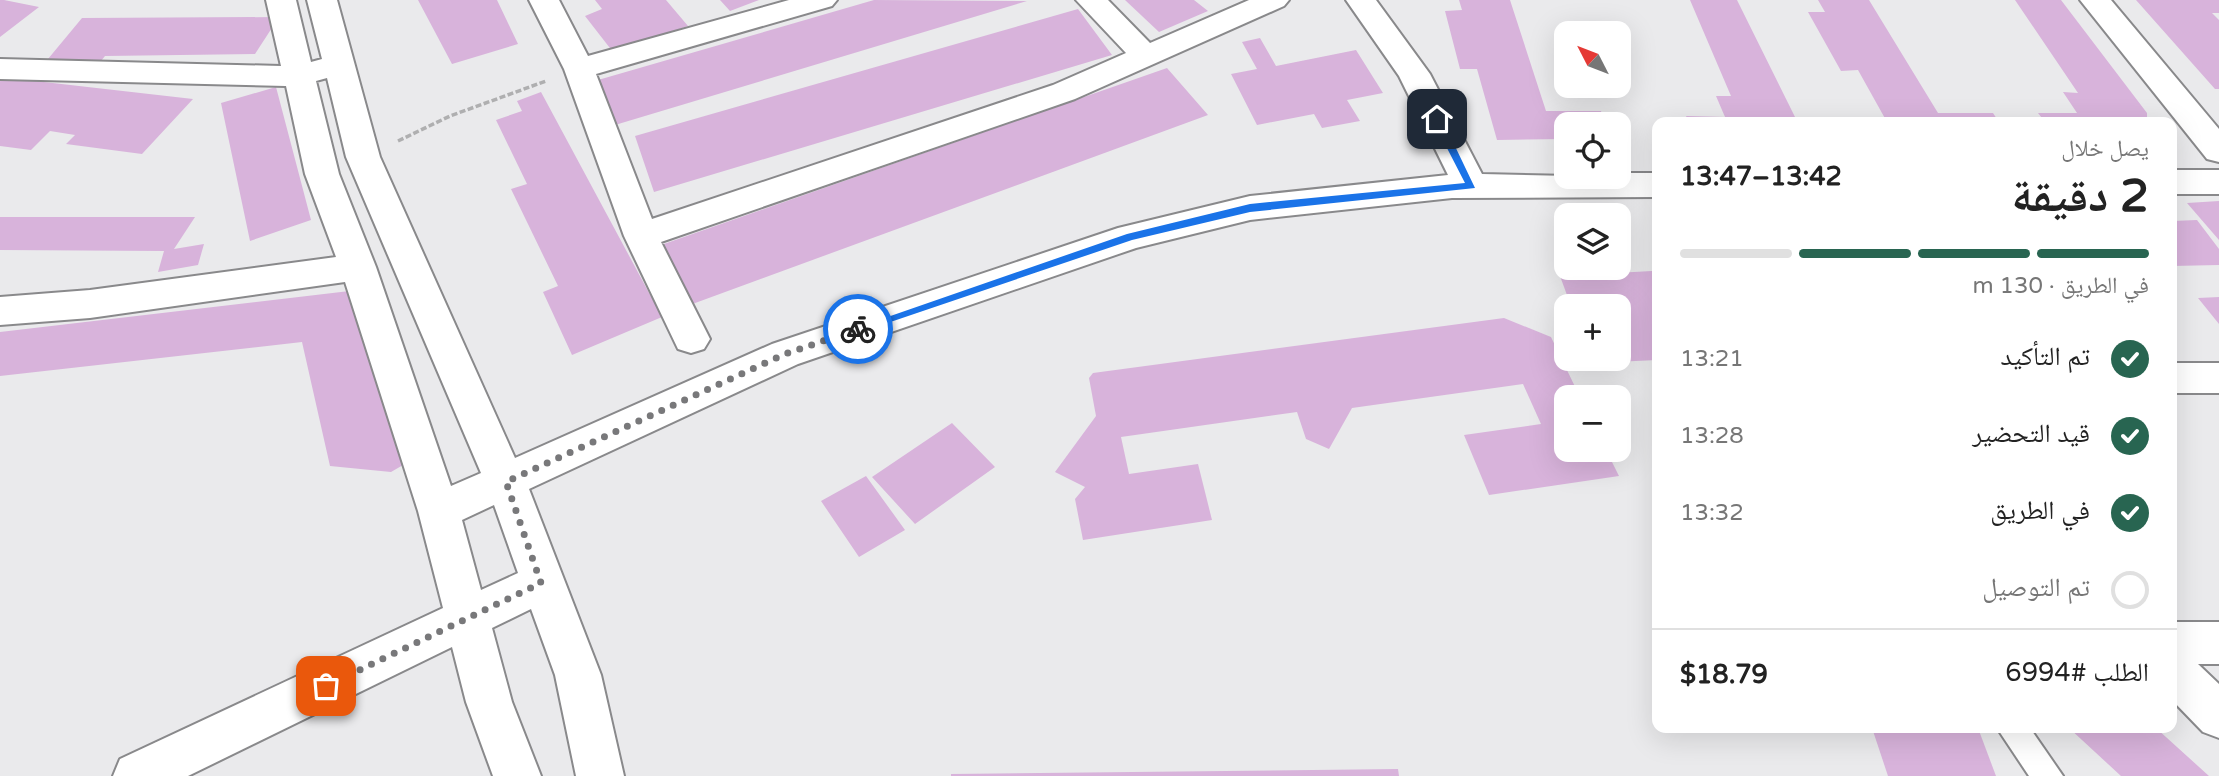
<!DOCTYPE html>
<html lang="ar">
<meta charset="utf-8">
<style>
:root{--surface:#fff;--page:#f2f2f2;--text:#222;--muted:#767676;--line:#e0e0e0;--accent:#286551}
body{margin:0;font-family:"Varela Round","Noto Naskh Arabic",sans-serif;background:var(--page);color:var(--text);direction:rtl;height:100vh;display:flex;flex-direction:column;font-size:26px;white-space:nowrap}
*{box-sizing:border-box;margin:0}
p{font-size:23px;color:var(--muted)}
.icon{flex:none;width:38px;height:38px;fill:none;stroke:currentColor;stroke-width:2;stroke-linecap:round;stroke-linejoin:round}
.map{position:relative;flex:1;overflow:hidden;direction:ltr}
.details{position:absolute;left:1652px;top:117px;width:525px;height:616px;display:flex;flex-direction:column;background:var(--surface);border-radius:14px;box-shadow:0 7px 28px #0002;direction:rtl}
.details>*{flex:none}
.needle{width:46px;rotate:312deg}
.fabs{position:absolute;left:1554px;top:21px;display:grid;gap:14px}
.fabs a{display:grid;place-items:center;width:77px;height:77px;border-radius:14px;background:var(--surface);box-shadow:0 7px 28px #0002;font-size:35px}
.pin{position:absolute;display:grid;place-items:center;width:60px;height:60px;color:#fff;margin:-30px;border-radius:14px;box-shadow:0 4px 10px #0006}
.courier{position:absolute;display:grid;place-items:center;width:70px;height:70px;margin:-35px;border:5px solid #1a73e8;border-radius:50%;background:#fff;color:#222;box-shadow:0 2px 9px #0007}
.summary em{font-style:normal;font-weight:700}
.summary div{display:flex;flex-direction:column-reverse}
.summary{display:flex;align-items:center;justify-content:space-between;height:119px;padding:0 28px}
h1{font-size:46px;font-weight:700;line-height:52px}
.bar{display:grid;grid-template-columns:repeat(4,1fr);gap:10px 7px;align-content:center;height:84px;padding:0 28px}
.bar i{height:9px;border-radius:5px;background:var(--line)}
.bar .selected{background:var(--accent)}
.bar p{grid-column:span 4}
.line{display:flex;align-items:center;gap:18px;padding:0 28px;border-top:2px solid var(--line)}
.line div{flex:1}
ol{padding:0 28px;list-style:none}
li{display:flex;align-items:center;gap:21px;height:77px}
li p{margin-inline-start:auto}
li .icon{padding:7px;border-radius:50%;background:var(--accent);color:#fff;stroke-width:4}
li:last-child{color:var(--muted)}
li i{width:38px;height:38px;border:4px solid var(--line);border-radius:50%}
.map>svg:first-child{display:block}
.building{fill:#d8b3db}
.lines{fill:none;stroke-linecap:round;stroke-linejoin:round}
.lane-casing{stroke:#89898b;stroke-width:4}
.street-casing{stroke:#89898b;stroke-width:4}
.path{stroke:#afafb0;stroke-width:3.5;stroke-dasharray:6 2.5;stroke-linecap:butt}
.lane{fill:#fff;fill-rule:evenodd}
.street{fill:#fff;fill-rule:evenodd}
.route{fill:#1a73e8}
.done{stroke:#78787a;stroke-width:7;stroke-dasharray:0 12.6}
</style>
<div class="map">
<svg width="2219" height="776" viewBox="0 0 2219 776">
<rect width="100%" height="100%" fill="#eaeaec"/>
<path class="building" d="M0 0H4L39 7 0 37Z
M418 0H497L518 44 452 64Z
M595 0H666L688 26 613 52 585 16 602 9Z
M720 0H759L730 11Z
M874 0 1027 1 615 125 598 80Z
M1125 0H1194L1208 11 1159 32Z
M1459 0H1510L1546 111H1601L1605 124H1566V139L1497 140 1477 69H1460L1445 11 1462 10Z
M1690 0H1737L1795 117 1794 122H1689L1686 116 1725 117 1716 96H1731Z
M1818 0H1869L1938 113H1993L1999 122H1887L1858 70 1841 71 1808 12H1825Z
M2015 0H2061L2147 113V122H2045L2038 113H2077L2063 92 2078 93Z
M2136 0H2219V13H2212L2219 20V89H2215Z
M1078 9 1112 55 654 192 635 136Z
M279 17 255 54 105 56 93 71H38L82 18Z
M1260 38 1276 66 1356 50 1383 93 1347 100 1360 121 1322 128 1314 114 1257 125 1231 74 1257 69 1242 42Z
M1167 68 1208 115 687 306 661 245Z
M0 77 193 99 142 154 66 144 75 135 50 131 31 150 0 146Z
M276 87 311 220 250 241 221 103Z
M541 92 662 317 572 355 543 292 558 286 511 189 527 184 496 120 522 111 517 101Z
M2219 201V240L2187 203Z
M0 217H195L174 249 204 244 198 265 158 272 164 251 0 250Z
M2197 220 2219 249V265L2172 266V221Z
M1652 271 1657 283V360L1593 363 1592 359H1619V306H1571L1560 276Z
M358 290 410 461 391 472 330 466 302 342 0 376V332Z
M2219 297V324L2198 298Z
M1504 318 1551 337 1580 397H1566V450H1606L1619 476 1489 495 1464 435 1541 424 1523 384 1352 408 1329 449 1306 439 1297 412 1121 437 1129 474 1198 464 1212 520 1083 540 1075 499 1085 487 1055 472 1096 416 1089 378 1093 373Z
M952 423 995 467 915 524 872 477Z
M866 476 905 530 859 557 821 501Z
M1872 728H1978L1996 776H1888Z
M2069 728H2156L2209 776H2121Z
M1398 769 1399 776H951V774Z"/>
<g class="lines">
<defs>
<path id="lane" d="M1997 728H2030L2063 776H2029Z"/>
<path id="street" d="M266 0H296L311 62 322 59 307 0H337L380 157 515 458 772 344 1118 228 1250 196 1448 175 1399 76 1346 0H1376L1430 74 1482 174 1619 177V173H1657V197L1452 198 1250 220 1136 248 798 364 529 489 601 675 624 776H576L555 675 531 609 492 628 512 702 541 776H493L466 702 452 647 188 776H113L120 759 443 608 418 511 345 282 90 318 0 325V297L90 290 336 257 305 174 286 86 0 79V59L281 66ZM327 78 346 157 481 473 451 486 376 267 339 174 316 81ZM494 505 518 573 481 590 462 520Z
M529 0H559L588 56 789 0H837L832 6 596 74 652 219 1053 85 1126 53 1076 0H1108L1150 43 1249 0H1289L1284 6 1075 99 661 242 710 339 704 349 691 353 678 349 624 236 564 69Z
M2080 0H2111L2219 129V162L2207 159Z
M2172 170H2219V194H2172Z
M2172 363H2219V393H2172Z
M2172 622H2219V664H2198L2219 684V738L2203 732 2172 700Z"/>
</defs>
<use href="#lane" class="lane-casing"/>
<use href="#street" class="street-casing"/>
<path class="path" d="M398 141 450 116 546 81"/>
<use href="#lane" class="lane"/>
<use href="#street" class="street"/>
</g>
<path class="route" d="M1437 116 1442 119 1475 188 1250 212 1132 240 858 333 853 329 1127 234 1250 204 1465 183 1432 119Z"/>
<g class="lines">
<path class="done" d="M326 686 541 583 506 482 785 354 858 329"/>
</g>
</svg>
<div class="fabs">
<a><svg class="needle" viewBox="-14 -14 28 28"><path d="M0-13l5 13h-10z" fill="#e53935"/><path d="M0 13l5-13h-10z" fill="#767676"/></svg></a>
<a><svg class="icon" aria-label="locate" viewBox="0 0 24 24"><circle cx="12" cy="12" r="6"/><path d="M12 2v4M12 18v4M2 12h4M18 12h4"/></svg></a>
<a><svg class="icon" aria-label="layers" viewBox="0 0 24 24"><path d="M12 4l9 5-9 5-9-5zM3 14l9 5 9-5"/></svg></a>
<a>+</a>
<a>−</a>
</div>
<div class="pin" style="left:326px;top:686px;background:#ea580c"><svg class="icon" aria-label="bag" viewBox="0 0 24 24"><path d="M5 8h14l-1 12H6zM9 8a3 3 0 0 1 6 0"/></svg></div>
<div class="pin" style="left:1437px;top:119px;background:#1f2937"><svg class="icon" aria-label="home" viewBox="0 0 24 24"><path d="M3 11l9-7 9 7M6 9v11h12V9"/></svg></div>
<div class="courier" style="left:858px;top:329px"><svg class="icon" aria-label="bike" viewBox="0 0 24 24"><circle cx="6" cy="16" r="4"/><circle cx="18" cy="16" r="4"/><path d="M6 16l4-8h5l3 8M10 8l3 8H6M13 5h3"/></svg></div>
<section class="details">
<div class="summary"><div><h1>2 دقيقة</h1><p>يصل خلال</p></div><em>13:42–13:47</em></div>
<div class="bar"><i class="selected"></i><i class="selected"></i><i class="selected"></i><i></i><p>في الطريق · 130 m</p></div>
<ol>
<li><svg class="icon" aria-label="check" viewBox="0 0 24 24"><path d="M5 12l5 5 9-10"/></svg>تم التأكيد<p>13:21</p></li>
<li><svg class="icon" aria-label="check" viewBox="0 0 24 24"><path d="M5 12l5 5 9-10"/></svg>قيد التحضير<p>13:28</p></li>
<li><svg class="icon" aria-label="check" viewBox="0 0 24 24"><path d="M5 12l5 5 9-10"/></svg>في الطريق<p>13:32</p></li>
<li><i></i>تم التوصيل</li>
</ol>
<div class="line" style="height:91px"><div>الطلب #6994</div><b>$18.79</b></div>
</section>
</div>
